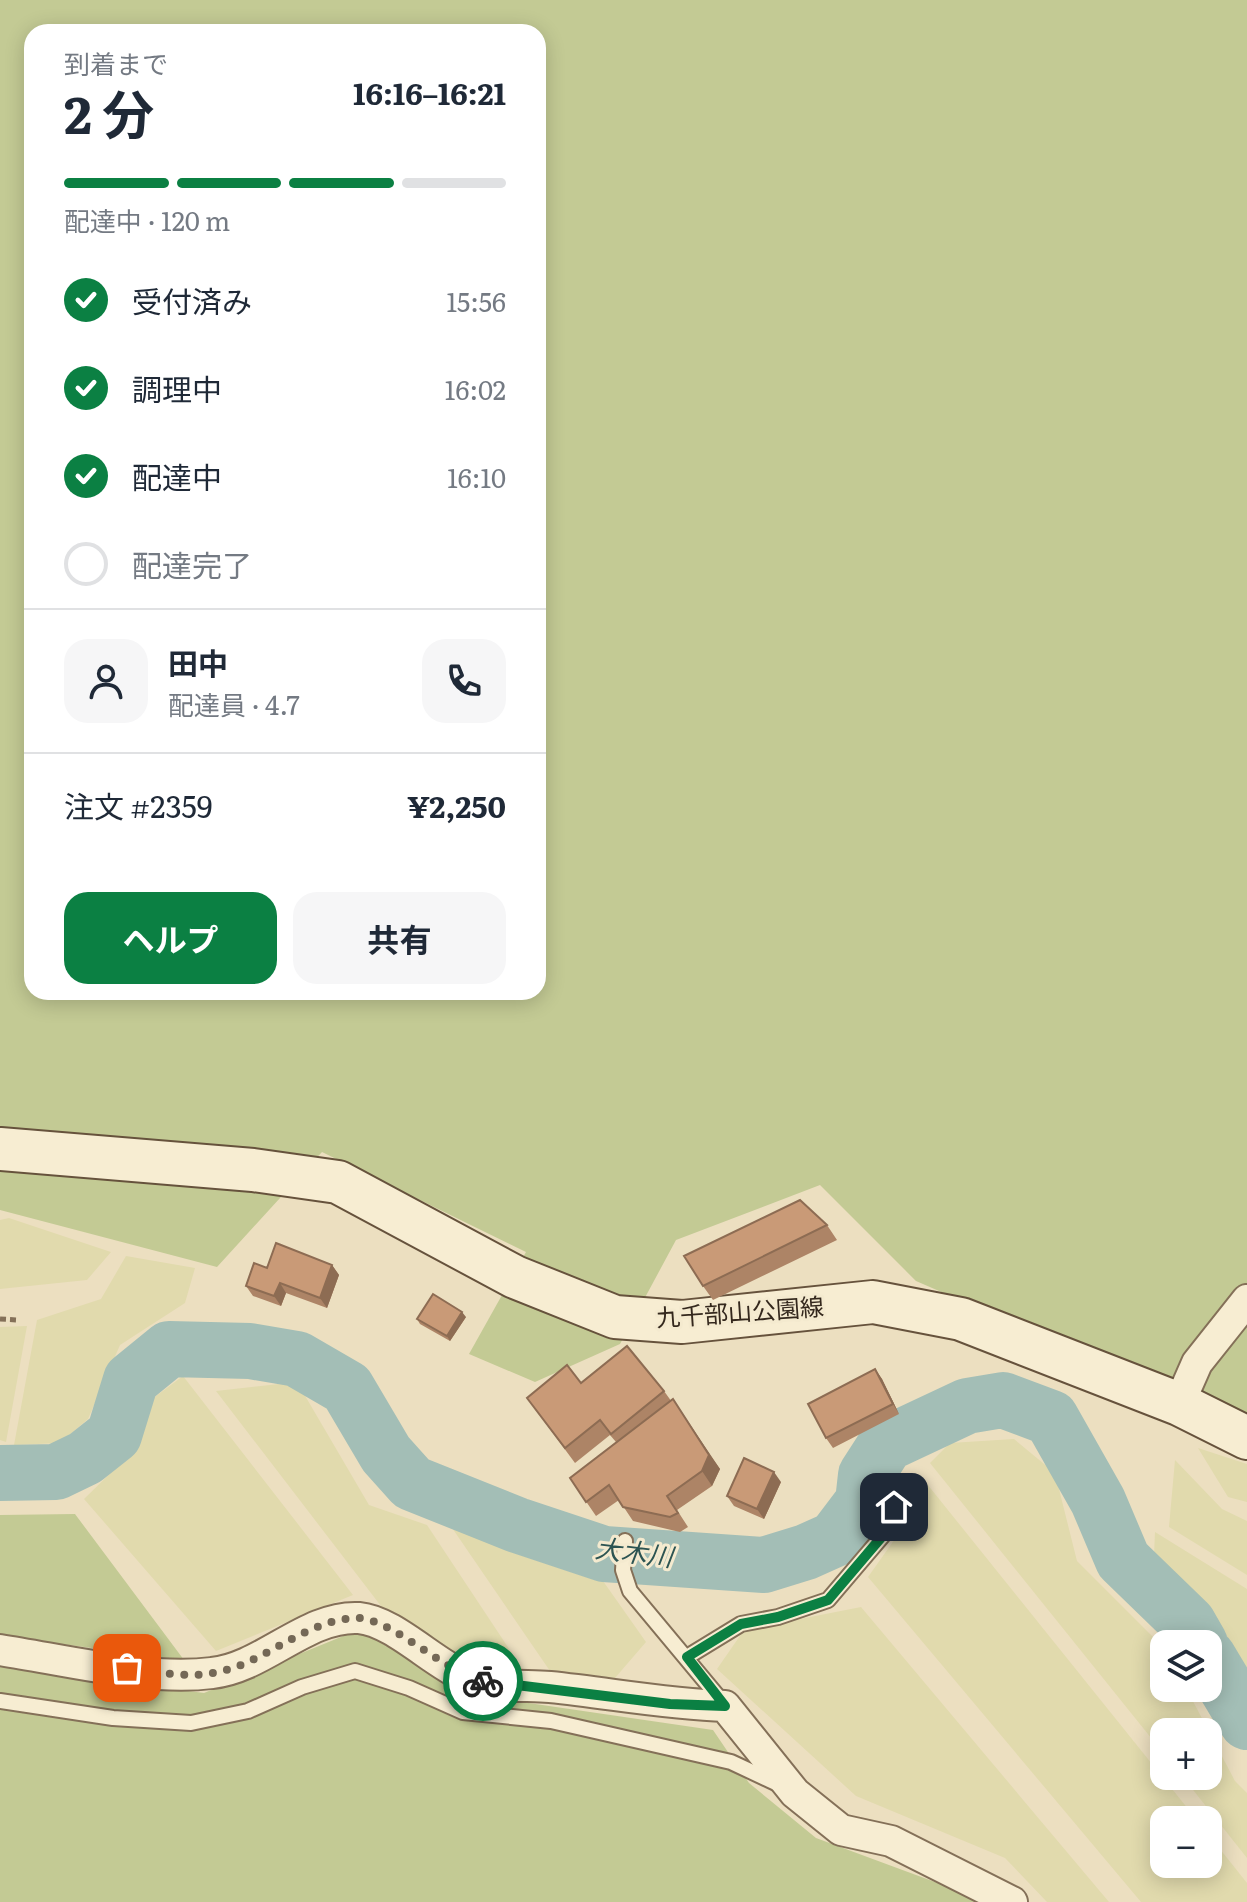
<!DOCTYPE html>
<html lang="ja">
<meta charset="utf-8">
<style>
:root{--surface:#fff;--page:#f6f6f7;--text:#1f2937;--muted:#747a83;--line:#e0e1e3;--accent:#0b8043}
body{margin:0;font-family:Literata,"Noto Sans JP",serif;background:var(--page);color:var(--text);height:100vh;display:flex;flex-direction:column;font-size:30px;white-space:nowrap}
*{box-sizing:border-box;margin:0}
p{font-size:26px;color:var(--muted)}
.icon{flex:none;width:44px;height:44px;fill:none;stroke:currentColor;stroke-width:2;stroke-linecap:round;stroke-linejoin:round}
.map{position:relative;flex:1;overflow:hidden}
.side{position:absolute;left:24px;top:24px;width:522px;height:976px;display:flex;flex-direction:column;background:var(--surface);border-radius:24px;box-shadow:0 4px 20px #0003}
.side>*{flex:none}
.buttons{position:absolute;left:1150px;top:1630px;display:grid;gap:16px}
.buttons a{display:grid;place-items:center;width:72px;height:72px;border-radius:16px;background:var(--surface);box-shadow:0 4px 20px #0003;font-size:40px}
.pin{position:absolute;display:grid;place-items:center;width:68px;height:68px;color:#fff;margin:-34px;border-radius:16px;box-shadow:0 4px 12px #0006}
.courier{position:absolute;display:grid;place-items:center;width:80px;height:80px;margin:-40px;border:6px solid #0b8043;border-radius:50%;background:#fff;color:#222;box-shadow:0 2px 10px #0007}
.headline em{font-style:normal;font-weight:700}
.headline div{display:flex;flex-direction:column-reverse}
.headline{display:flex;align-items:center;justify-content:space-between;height:136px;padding:0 40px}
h1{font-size:52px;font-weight:700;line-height:60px}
.bar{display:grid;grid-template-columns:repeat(4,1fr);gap:12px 8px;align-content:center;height:96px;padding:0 40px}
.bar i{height:10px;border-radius:6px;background:var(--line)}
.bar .selected{background:var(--accent)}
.bar p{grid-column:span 4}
.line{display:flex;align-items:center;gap:20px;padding:0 40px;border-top:2px solid var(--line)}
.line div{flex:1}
.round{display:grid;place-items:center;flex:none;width:84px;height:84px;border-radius:24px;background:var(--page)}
ol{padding:0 40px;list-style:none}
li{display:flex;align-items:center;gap:24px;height:88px}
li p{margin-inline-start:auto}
li .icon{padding:8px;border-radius:50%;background:var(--accent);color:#fff;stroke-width:4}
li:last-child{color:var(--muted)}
li i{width:44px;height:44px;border:4px solid var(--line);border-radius:50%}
.cta{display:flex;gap:16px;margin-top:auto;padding:16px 40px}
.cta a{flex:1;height:92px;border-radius:24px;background:var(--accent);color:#fff;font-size:32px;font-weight:700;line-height:92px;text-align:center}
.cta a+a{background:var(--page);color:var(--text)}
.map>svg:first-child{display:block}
.farmland{fill:#e1daad}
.green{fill:#c3ca94;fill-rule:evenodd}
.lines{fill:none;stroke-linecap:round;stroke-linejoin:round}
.river{stroke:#a3beb6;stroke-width:56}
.service-casing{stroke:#847058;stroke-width:18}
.minor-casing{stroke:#847058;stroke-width:34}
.secondary-casing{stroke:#66523c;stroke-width:46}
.path{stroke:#847058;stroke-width:5;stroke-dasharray:6 4;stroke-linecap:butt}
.service{stroke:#f7edd2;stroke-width:14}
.minor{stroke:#f7edd2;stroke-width:30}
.secondary{stroke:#f7edd2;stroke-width:42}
.wall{fill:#ad8466}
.shaded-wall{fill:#8d6c53}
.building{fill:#c99a77;stroke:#8d6c53;stroke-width:2}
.done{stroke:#746856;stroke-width:8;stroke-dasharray:0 14.4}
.route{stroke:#0b8043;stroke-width:10}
.labels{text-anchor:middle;stroke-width:6;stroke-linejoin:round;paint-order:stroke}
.street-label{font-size:24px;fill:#34281d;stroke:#f4eacf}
.water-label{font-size:26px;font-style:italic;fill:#2c5452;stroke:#f4eacf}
</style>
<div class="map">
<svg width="1247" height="1902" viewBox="0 0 1247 1902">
<rect width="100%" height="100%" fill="#ecdfc0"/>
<path class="farmland" d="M9 1218 111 1252 87 1280 0 1289V1220Z
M126 1256 195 1268 185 1303 120 1345 88 1419 60 1443 14 1445 37 1320 101 1299Z
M27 1326 6 1442 0 1440V1327Z
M183 1376 353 1595 216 1651 84 1499 128 1456 148 1402Z
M297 1382 369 1505 427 1525 525 1673 466 1664 384 1610 216 1391Z
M1014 1439 1055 1473 1077 1561 1164 1648V1688H1186L1235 1781 1247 1793V1858L1182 1776H1208V1732H1164V1754L930 1463 950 1443Z
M1198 1448 1247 1464V1502L1228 1497Z
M1175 1460 1222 1509 1247 1521V1575L1169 1527Z
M919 1474 1197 1820H1164V1864H1208V1834L1247 1883V1902H1141L868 1577 902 1529Z
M448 1522 603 1581 646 1642 615 1678 550 1671Z
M1155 1532 1247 1589V1684L1204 1615 1154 1555Z
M861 1607 1109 1902H1047L1005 1858 856 1796 717 1669 744 1630Z"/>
<path class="green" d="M0 0H1247V1425L916 1281 820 1185 676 1240 620 1344 535 1382 469 1354 526 1252 322 1152 217 1267 0 1210ZM32 32H538V992H32Z
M75 1514 184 1660 0 1636V1515Z
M358 1630 474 1695 713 1730 749 1783 816 1838 989 1902H0V1666L204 1693Z"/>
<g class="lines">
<path class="river" d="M0 1473 56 1472 85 1458 114 1435 131 1380 169 1349 250 1351 297 1359 347 1388 386 1454 412 1483 517 1525 604 1554 764 1565 806 1552 835 1539 863 1502 866 1475 886 1444 967 1406 1003 1400 1051 1418 1098 1501 1123 1560 1188 1623 1200 1644
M1208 1657 1247 1722"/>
<defs>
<path id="service" d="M625 1541 623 1570 630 1591 725 1705
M687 1657 741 1624 778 1617 828 1600 891 1526 898 1489
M0 1701 113 1718 191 1723 248 1711 302 1687 355 1671 409 1688 463 1712 551 1721 731 1762 780 1785"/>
<path id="minor" d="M1179 1404 1197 1363 1247 1300
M0 1650C65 1660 147 1681 212 1673 263 1668 307 1615 359 1618 393 1621 433 1663 466 1677 492 1688 522 1685 550 1687 609 1693 666 1704 725 1706L795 1793 841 1830 891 1841 1012 1902"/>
<path id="secondary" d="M0 1149 253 1170 338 1182 515 1277 615 1317 682 1322 873 1302 961 1319 1179 1404 1247 1438"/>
</defs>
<use href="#service" class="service-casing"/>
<use href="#minor" class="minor-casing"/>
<use href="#secondary" class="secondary-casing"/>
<path class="path" d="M0 1319 18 1320"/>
<use href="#service" class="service"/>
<use href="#minor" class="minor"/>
<use href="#secondary" class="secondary"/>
</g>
<path class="wall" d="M827 1225 837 1240 713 1300 703 1286Z
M332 1265 339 1275 327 1308 286 1293 281 1306 253 1296 246 1286 267 1268Z
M466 1317 450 1341 420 1324 417 1319Z
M875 1369 882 1379 899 1414 833 1448 826 1438Z
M581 1383 664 1391 720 1469 712 1486 677 1510 688 1527 680 1532 633 1521 619 1500 596 1516 570 1478 616 1442 610 1435 575 1463 527 1398Z
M781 1482 764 1519 734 1506 727 1496Z"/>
<path class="shaded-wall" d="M332 1265 339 1275 327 1308 320 1298Z
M280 1283 286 1293 281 1306 274 1296Z
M462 1312 466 1317 450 1341 447 1336Z
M875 1369 882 1379 899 1414 893 1404Z
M683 1414 720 1469 712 1486 702 1471Z
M774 1472 781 1482 764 1519 757 1509Z"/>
<path class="building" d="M800 1200 827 1225 703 1286 684 1256Z
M276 1243 332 1265 320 1298 280 1283 274 1296 246 1286 254 1263 267 1268Z
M433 1294 462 1312 447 1336 417 1319Z
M627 1346 664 1391 611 1434 600 1420 565 1448 527 1398 567 1365 581 1383Z
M875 1369 893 1404 826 1438 808 1404Z
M673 1399 709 1455 702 1471 667 1496 678 1513 670 1517 623 1507 609 1485 586 1502 570 1478Z
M744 1458 774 1472 757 1509 727 1496Z"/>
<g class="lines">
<path class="done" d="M127 1668C153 1672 187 1678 213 1673 264 1665 305 1619 357 1618 391 1618 444 1672 483 1681"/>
<path class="route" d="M483 1681 670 1704 725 1706 687 1657 741 1624 778 1617 828 1600 891 1526 894 1507"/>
</g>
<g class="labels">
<g class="street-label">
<text transform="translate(740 1313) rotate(-4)" y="8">九千部山公園線</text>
</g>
<g class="water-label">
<text transform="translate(634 1553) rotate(7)" y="9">大木川</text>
</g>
</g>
</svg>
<div class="buttons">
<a><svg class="icon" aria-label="layers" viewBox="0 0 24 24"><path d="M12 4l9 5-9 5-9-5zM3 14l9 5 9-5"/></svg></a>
<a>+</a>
<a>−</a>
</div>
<div class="pin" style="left:127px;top:1668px;background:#ea580c"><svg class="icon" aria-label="bag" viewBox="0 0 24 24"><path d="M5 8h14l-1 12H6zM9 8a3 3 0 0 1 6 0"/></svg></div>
<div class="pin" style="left:894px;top:1507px;background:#1f2937"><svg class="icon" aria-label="home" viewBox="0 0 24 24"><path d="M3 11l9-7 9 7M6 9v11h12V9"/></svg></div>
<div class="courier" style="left:483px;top:1681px"><svg class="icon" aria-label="bike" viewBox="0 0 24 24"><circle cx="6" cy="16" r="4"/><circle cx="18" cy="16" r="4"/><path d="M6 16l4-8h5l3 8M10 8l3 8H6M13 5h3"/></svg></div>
<section class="side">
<div class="headline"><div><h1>2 分</h1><p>到着まで</p></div><em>16:16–16:21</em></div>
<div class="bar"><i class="selected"></i><i class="selected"></i><i class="selected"></i><i></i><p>配達中 · 120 m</p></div>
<ol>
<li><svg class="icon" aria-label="check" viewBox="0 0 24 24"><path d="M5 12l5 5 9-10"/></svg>受付済み<p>15:56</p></li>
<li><svg class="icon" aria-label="check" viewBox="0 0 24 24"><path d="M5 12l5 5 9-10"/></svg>調理中<p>16:02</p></li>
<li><svg class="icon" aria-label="check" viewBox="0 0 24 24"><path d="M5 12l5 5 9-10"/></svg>配達中<p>16:10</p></li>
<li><i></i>配達完了</li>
</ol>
<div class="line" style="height:144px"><a class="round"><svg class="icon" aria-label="person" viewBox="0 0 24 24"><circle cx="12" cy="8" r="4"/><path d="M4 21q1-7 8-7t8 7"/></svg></a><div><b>田中</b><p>配達員 · 4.7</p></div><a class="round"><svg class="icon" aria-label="phone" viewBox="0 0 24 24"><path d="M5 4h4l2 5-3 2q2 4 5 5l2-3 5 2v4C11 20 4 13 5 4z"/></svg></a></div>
<div class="line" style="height:104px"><div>注文 #2359</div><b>¥2,250</b></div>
<div class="cta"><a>ヘルプ</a><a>共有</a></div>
</section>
</div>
